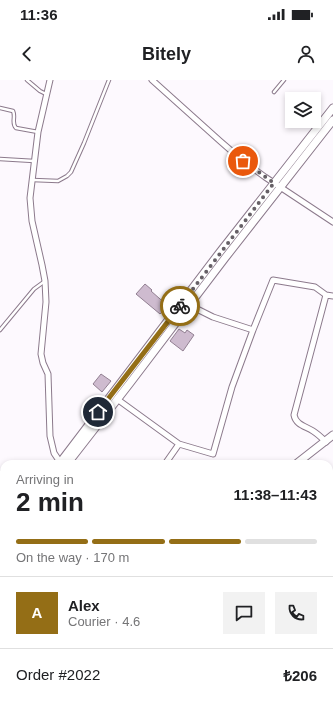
<!DOCTYPE html>
<meta charset="utf-8">
<style>
:root{--surface:#fff;--page:#f2f2f2;--text:#202124;--muted:#757577;--line:#e0e0e0;--accent:#946e16}
body{margin:0;font-family:Arial,sans-serif;background:var(--page);color:var(--text);height:100vh;display:flex;flex-direction:column;font-size:15px;white-space:nowrap}
*{box-sizing:border-box;margin:0}
p{font-size:13px;color:var(--muted)}
.icon{flex:none;width:22px;height:22px;fill:none;stroke:currentColor;stroke-width:2;stroke-linecap:round;stroke-linejoin:round}
.map{position:relative;flex:1;overflow:hidden}
.side{position:absolute;left:0px;top:380px;width:333px;height:248px;display:flex;flex-direction:column;background:var(--surface);border-radius:12px 12px 0 0;box-shadow:0 2px 6px #0003}
.side>*{flex:none}
.tools{position:absolute;left:285px;top:12px;display:grid;gap:8px}
.tools a{display:grid;place-items:center;width:36px;height:36px;border-radius:0px;background:var(--surface);box-shadow:0 2px 6px #0003;font-size:20px}
.pin{position:absolute;display:grid;place-items:center;width:34px;height:34px;color:#fff;margin:-17px;border:2px solid #fff;border-radius:50%;box-shadow:0 1px 4px #0007}
.courier{position:absolute;display:grid;place-items:center;width:40px;height:40px;margin:-20px;border:3px solid #946e16;border-radius:50%;background:#fff;color:#222;box-shadow:0 1px 5px #0007}
.headline em{font-style:normal;font-weight:800}
.headline div{display:flex;flex-direction:column-reverse}
.headline{display:flex;align-items:center;justify-content:space-between;height:68px;padding:0 16px}
h1{font-size:26px;font-weight:800;line-height:30px}
.bar{display:grid;grid-template-columns:repeat(4,1fr);gap:6px 4px;align-content:center;height:48px;padding:0 16px}
.bar i{height:5px;border-radius:3px;background:var(--line)}
.bar .on{background:var(--accent)}
.bar p{grid-column:span 4}
.line{display:flex;align-items:center;gap:10px;padding:0 16px;border-top:1px solid var(--line)}
.line div{flex:1}
.round{display:grid;place-items:center;flex:none;width:42px;height:42px;border-radius:0px;background:var(--page)}
.status{display:flex;justify-content:space-between;align-items:center;height:28px;padding:0 20px;background:var(--surface);direction:ltr}
.status svg{height:11px;fill:currentColor}
header{display:flex;justify-content:space-between;align-items:center;height:52px;padding:0 16px;background:var(--surface);font-size:18px;font-weight:800}
.map>svg:first-child{display:block}
.building{fill:#cebbcf;stroke:#928092}
.lines{fill:none;stroke-linecap:round;stroke-linejoin:round}
.lane-casing{stroke:#8c7a8c;stroke-width:4.5}
.street-casing{stroke:#8c7a8c;stroke-width:7}
.secondary-casing{stroke:#8c7a8c;stroke-width:9}
.lane{stroke:#fff;stroke-width:2.5}
.street{stroke:#fff;stroke-width:5}
.secondary{stroke:#fff;stroke-width:7}
.done{stroke:#666066;stroke-width:4;stroke-dasharray:0 7.2}
.route{stroke:#946e16;stroke-width:5}
</style>
<div class="status"><b>11:36</b><svg viewBox="0 0 49 12"><path d="M0 12V9h3v3zM5 12V6h3v6zM10 12V3h3v9zM15 12V0h3v12zM26 1h20v11H26zM47 4h2v5h-2z"/></svg></div>
<header><svg class="icon" aria-label="back" viewBox="0 0 24 24"><path d="M15 5l-7 7 7 7"/></svg>Bitely<svg class="icon" aria-label="person" viewBox="0 0 24 24"><circle cx="12" cy="8" r="4"/><path d="M4 21q1-7 8-7t8 7"/></svg></header>
<div class="map">
<svg width="333" height="628" viewBox="0 0 333 628">
<rect width="100%" height="100%" fill="#fdf9fe"/>
<path class="building" d="M145 204 152 210 151 211 168 226 160 234 136 214Z
M179 249 185 253 187 250 194 255 183 271 170 261Z
M101 294 111 301 102 312 93 304Z"/>
<g class="lines">
<defs>
<path id="lane" d="M27 0 40 11 46 14
M274 12 284 0
M0 28 13 31C16 37 11 43 16 48L38 52
M0 79 34 81
M33 100 58 101 67 96 71 92 84 63 109 0
M0 250 34 209 45 201
M0 392 4 398
M0 497 4 499
M205 624 206 628"/>
<path id="street" d="M50 0 38 52 30 118 32 141 42 185 45 201 46 222 41 274 43 283 48 294 50 356 54 373 60 382
M152 0 220 61 243 81 265 97 333 142
M189 225 213 237 253 250
M117 319 179 364 213 374 232 307 253 250 273 200 315 207 326 215 333 216
M326 362C322 358 318 354 313 351 305 346 296 345 294 335L326 215
M165 384 179 364
M329 430 333 427
M329 465 333 471
M329 487 333 484
M329 535 333 533
M0 603 4 596
M302 624 304 628"/>
<path id="secondary" d="M59 384 220 172 333 28
M67 384 130 303 225 178 333 40
M296 384 333 355
M0 458 4 453
M0 470 4 464
M144 624V628"/>
</defs>
<use href="#lane" class="lane-casing"/>
<use href="#street" class="street-casing"/>
<use href="#secondary" class="secondary-casing"/>
<use href="#lane" class="lane"/>
<use href="#street" class="street"/>
<use href="#secondary" class="secondary"/>
</g>
<g class="lines">
<path class="done" d="M180 226 274 103 243 81"/>
<path class="route" d="M98 332 180 226"/>
</g>
</svg>
<div class="tools">
<a><svg class="icon" aria-label="layers" viewBox="0 0 24 24"><path d="M12 4l9 5-9 5-9-5zM3 14l9 5 9-5"/></svg></a>
</div>
<div class="pin" style="left:243px;top:81px;background:#ea580c"><svg class="icon" aria-label="bag" viewBox="0 0 24 24"><path d="M5 8h14l-1 12H6zM9 8a3 3 0 0 1 6 0"/></svg></div>
<div class="pin" style="left:98px;top:332px;background:#1f2937"><svg class="icon" aria-label="home" viewBox="0 0 24 24"><path d="M3 11l9-7 9 7M6 9v11h12V9"/></svg></div>
<div class="courier" style="left:180px;top:226px"><svg class="icon" aria-label="bike" viewBox="0 0 24 24"><circle cx="6" cy="16" r="4"/><circle cx="18" cy="16" r="4"/><path d="M6 16l4-8h5l3 8M10 8l3 8H6M13 5h3"/></svg></div>
<section class="side">
<div class="headline"><div><h1>2 min</h1><p>Arriving in</p></div><em>11:38–11:43</em></div>
<div class="bar"><i class="on"></i><i class="on"></i><i class="on"></i><i></i><p>On the way · 170 m</p></div>
<div class="line" style="height:72px"><b class="round" style="background:var(--accent);color:#fff">A</b><div><b>Alex</b><p>Courier · 4.6</p></div><a class="round"><svg class="icon" aria-label="chat" viewBox="0 0 24 24"><path d="M4 5h16v11H9l-5 4z"/></svg></a><a class="round"><svg class="icon" aria-label="phone" viewBox="0 0 24 24"><path d="M5 4h4l2 5-3 2q2 4 5 5l2-3 5 2v4C11 20 4 13 5 4z"/></svg></a></div>
<div class="line" style="height:52px"><div>Order #2022</div><b>₺206</b></div>
</section>
</div>
